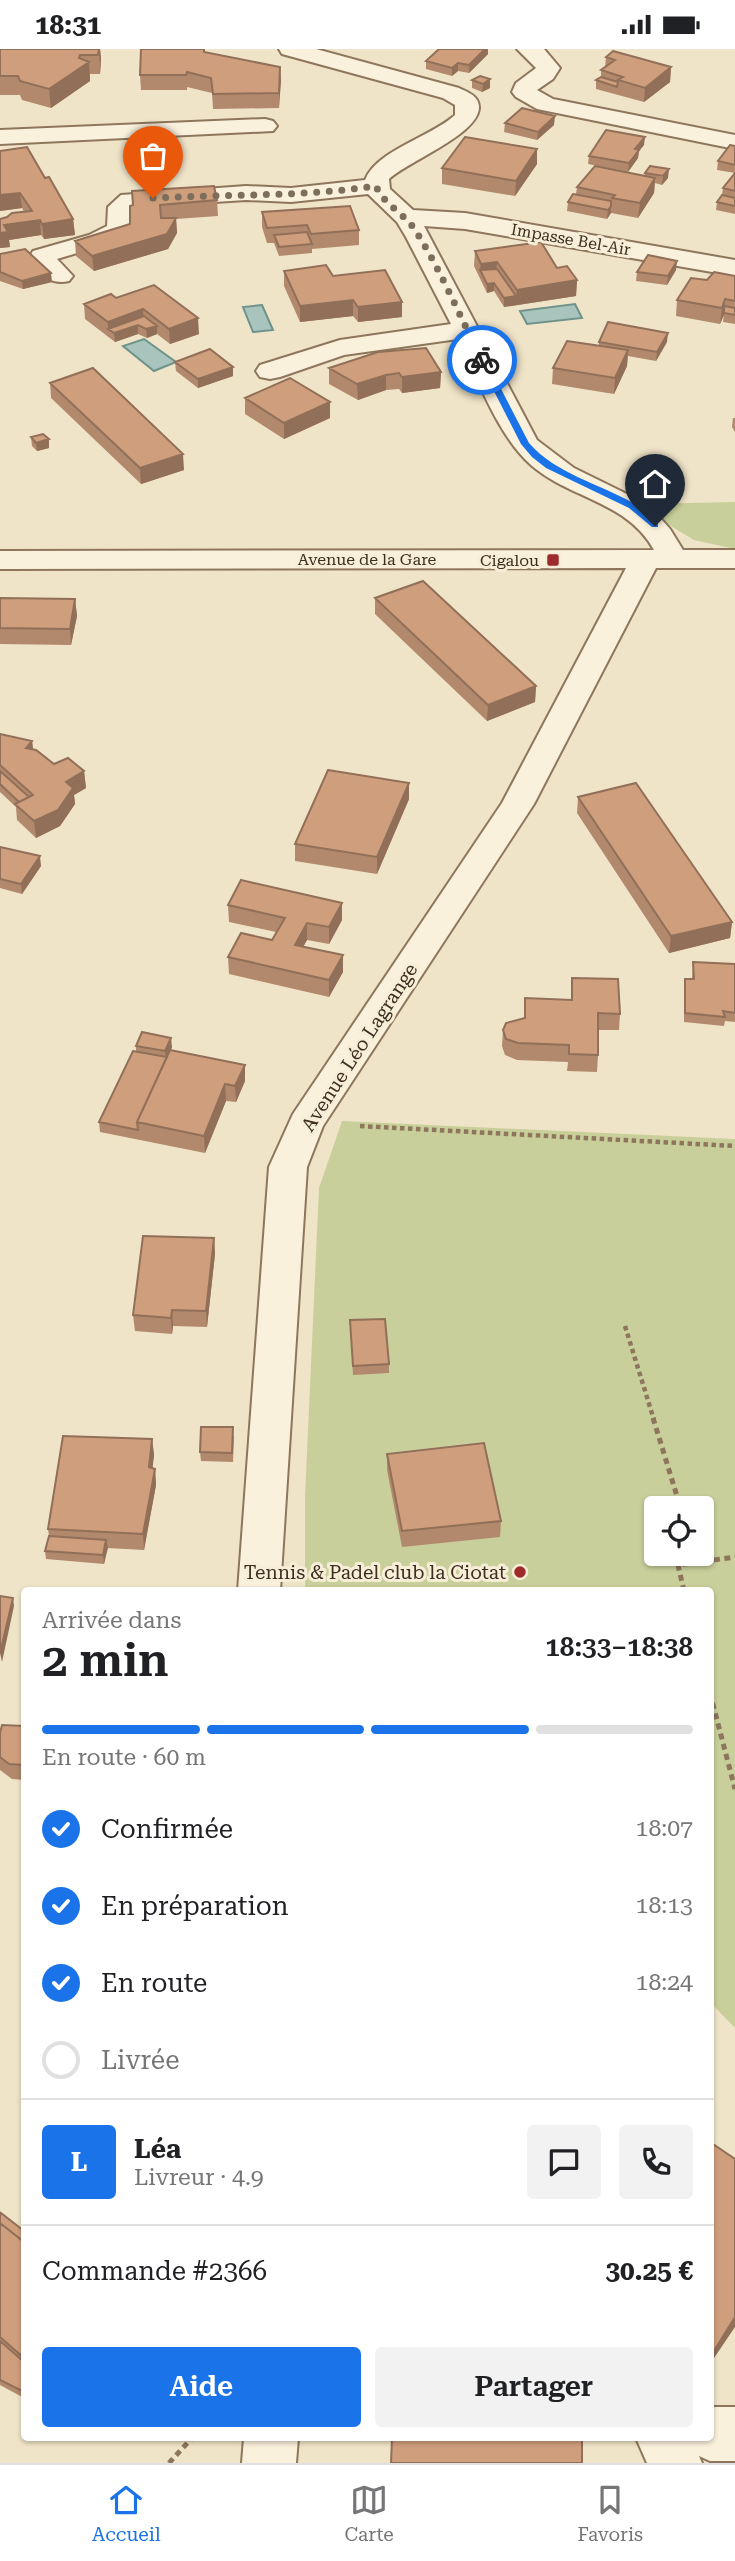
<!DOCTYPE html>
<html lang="fr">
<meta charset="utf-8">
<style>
:root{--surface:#fff;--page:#f2f2f2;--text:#202124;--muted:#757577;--line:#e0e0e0;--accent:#1a73e8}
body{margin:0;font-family:"Roboto Serif",serif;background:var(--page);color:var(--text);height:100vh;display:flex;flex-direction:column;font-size:26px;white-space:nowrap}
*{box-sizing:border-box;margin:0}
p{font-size:23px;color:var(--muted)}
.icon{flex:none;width:38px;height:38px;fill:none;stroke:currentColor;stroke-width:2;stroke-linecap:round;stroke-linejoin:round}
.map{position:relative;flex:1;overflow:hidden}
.sheet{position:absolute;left:21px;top:1538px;width:693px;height:854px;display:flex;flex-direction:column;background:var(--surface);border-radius:7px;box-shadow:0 2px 5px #0004}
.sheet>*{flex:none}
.buttons{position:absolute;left:644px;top:1447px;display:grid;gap:14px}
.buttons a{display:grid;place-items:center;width:70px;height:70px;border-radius:7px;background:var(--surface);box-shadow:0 2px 5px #0004;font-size:35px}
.pin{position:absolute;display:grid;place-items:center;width:60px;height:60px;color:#fff;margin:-72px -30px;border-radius:50% 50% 50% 0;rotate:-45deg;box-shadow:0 0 7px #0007}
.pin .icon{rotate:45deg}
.courier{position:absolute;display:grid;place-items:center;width:70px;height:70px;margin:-35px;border:5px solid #1a73e8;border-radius:50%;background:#fff;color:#222;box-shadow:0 2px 9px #0007}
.head em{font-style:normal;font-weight:600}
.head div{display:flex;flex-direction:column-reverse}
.head{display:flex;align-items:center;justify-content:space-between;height:119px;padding:0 21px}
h1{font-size:46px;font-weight:600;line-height:52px}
.bar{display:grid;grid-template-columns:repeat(4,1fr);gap:10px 7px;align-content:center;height:84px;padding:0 21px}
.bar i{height:9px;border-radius:5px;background:var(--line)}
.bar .on{background:var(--accent)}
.bar p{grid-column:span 4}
.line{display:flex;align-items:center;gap:18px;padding:0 21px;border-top:2px solid var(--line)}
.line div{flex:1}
.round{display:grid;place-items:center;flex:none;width:74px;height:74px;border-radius:7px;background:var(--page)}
ol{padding:0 21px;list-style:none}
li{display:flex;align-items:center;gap:21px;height:77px}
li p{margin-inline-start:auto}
li .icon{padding:7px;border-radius:50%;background:var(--accent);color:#fff;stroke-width:4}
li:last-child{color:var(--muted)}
li i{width:38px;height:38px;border:4px solid var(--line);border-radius:50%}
.button{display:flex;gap:14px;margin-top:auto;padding:14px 21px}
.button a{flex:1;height:80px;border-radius:7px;background:var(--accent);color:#fff;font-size:28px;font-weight:600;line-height:80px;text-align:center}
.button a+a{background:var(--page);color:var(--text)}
.status{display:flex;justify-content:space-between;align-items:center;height:49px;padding:0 35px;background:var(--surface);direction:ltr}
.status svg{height:19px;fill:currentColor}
.dock{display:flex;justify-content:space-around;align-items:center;height:98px;border-top:2px solid var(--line);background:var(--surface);font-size:19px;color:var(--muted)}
.dock a{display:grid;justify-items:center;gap:4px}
.dock .on{color:var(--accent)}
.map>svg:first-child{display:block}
.green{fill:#c9cf9b;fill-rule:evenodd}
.water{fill:#a9c4bc;stroke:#6f938a;stroke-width:2}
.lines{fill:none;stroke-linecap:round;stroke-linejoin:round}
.minor-casing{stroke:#8d765c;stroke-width:4}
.path-far1{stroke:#8d765c;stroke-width:4.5;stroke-dasharray:4.5 3.5;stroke-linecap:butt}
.path{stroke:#8d765c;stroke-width:5;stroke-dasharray:6 4.5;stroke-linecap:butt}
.minor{fill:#faf1dc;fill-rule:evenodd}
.wall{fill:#b2896c}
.shaded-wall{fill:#916f58}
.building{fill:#cf9f7d;stroke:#916f58;stroke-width:2}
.route{fill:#1a73e8}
.done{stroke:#7c6e5b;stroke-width:7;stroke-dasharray:0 12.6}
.poi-dot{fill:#9e2a2b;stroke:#f7eed8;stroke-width:2.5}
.labels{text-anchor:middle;stroke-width:6;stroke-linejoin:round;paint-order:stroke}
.far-street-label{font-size:16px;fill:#3d2e20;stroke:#f7eed8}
.far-poi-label{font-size:16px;fill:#3d2e20;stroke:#f7eed8;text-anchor:end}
.street-label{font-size:19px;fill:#3d2e20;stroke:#f7eed8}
.poi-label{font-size:19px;fill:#3d2e20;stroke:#f7eed8;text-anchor:end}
</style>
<div class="status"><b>18:31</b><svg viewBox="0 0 49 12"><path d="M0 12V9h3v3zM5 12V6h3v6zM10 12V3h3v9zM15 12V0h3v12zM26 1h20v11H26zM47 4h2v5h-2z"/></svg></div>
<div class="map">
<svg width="735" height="2414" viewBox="0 0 735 2414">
<rect width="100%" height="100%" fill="#f0e4c8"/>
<path class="green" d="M735 453V500L694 491 641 459 640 455Z
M342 1072 735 1090V1979L711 1954 710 1542H305V1448L319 1139ZM656 1460H702V1505H656Z"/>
<path class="water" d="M575 255 582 269 527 275 520 262Z
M262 256 273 281 253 283 243 258Z
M144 290 176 313 154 322 123 297Z"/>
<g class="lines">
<defs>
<path id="minor" d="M279 0H316L459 39C465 42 474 45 477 51 493 80 407 112 389 130L390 140 413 161 465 164 735 211V227L465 180 424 177 537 391 574 419 635 449 654 462 670 480 683 501H735V519H656L534 755 323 1077 307 1118 280 1542H238L269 1118 293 1065 502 754 626 519 0 520V502L654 501C627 452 570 450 531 416 498 387 478 330 458 290L344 306 280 328 270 330 260 328 256 322 260 316 340 291 451 275 406 188 397 173 368 145 291 153 246 151 136 158 133 161C133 176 130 184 117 192L57 210 73 227 69 232C51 237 38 224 28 210L33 202 89 186 107 177 108 158 121 146 246 137 291 139 365 131C377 101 431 88 455 66V56L443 49 282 5Z
M517 0H544L560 19 553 30 537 41 553 50 735 86V100L537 60 516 48 512 43 516 34 536 19Z
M265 70 273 72 277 77 273 82 0 95V81Z
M710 2358H735V2412H710L699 2407 702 2414H647L636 2389H710Z
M244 2389H298L296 2414H242Z"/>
</defs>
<use href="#minor" class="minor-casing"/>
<path class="path-far1" d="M360 1077 735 1097
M625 1277 654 1371"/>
<path class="path" d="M653 1369 681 1460
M695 1505 698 1513
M684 1542 678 1516 735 1508
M710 1644 735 1740
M169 2414 192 2389"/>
<use href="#minor" class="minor"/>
</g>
<path class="wall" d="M0 0H100L101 9 100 25H90V32L51 59 22 51 20 46H0Z
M204 3 280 18 279 59 213 60 212 44 187 38V41H141L140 26Z
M488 5 469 24 458 22 452 27 426 20V12Z
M606 8 671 18 670 33 644 53 596 40V31L601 28V21L605 18Z
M490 30V39L482 43 472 39V31Z
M505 74 554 76 537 91 504 83Z
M644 96 639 102 638 109 628 123 588 115 589 107Z
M735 97V165L716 161 717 153 722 146 723 139 735 124 717 121 718 112Z
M0 102 45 129 73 170 75 186 44 190 41 186 9 191 10 198 0 199V170L24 163 22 159 0 162Z
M537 115 515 147 442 135V119Z
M645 124 668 129 662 136 655 134 654 144 638 169 611 164 607 170 567 162 568 153 576 145 577 138 644 127Z
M132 142 217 151 218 167 176 170 177 184 168 200 94 222 76 207 75 192 130 175 133 156Z
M262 163 359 181V196L312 200V204L279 207 274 194H267L262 178Z
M475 202 557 219 577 231 576 247 504 258 494 242 487 244 474 217Z
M0 205 52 233 23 240 0 232Z
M676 221 667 236 636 232 637 223Z
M284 222 333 227 402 253V268L358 273 353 267 300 273 284 237Z
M735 227V275L723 273 724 266 720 275 676 267 677 251 707 231Z
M116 249 199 285 170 295 157 285 147 289 138 285 115 293 85 270 84 255Z
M599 293H667L656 312 628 307 627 317 614 345 552 335 553 319 599 297Z
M175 313 233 318V327L198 339 176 322Z
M329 319 441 323 440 339 402 344 399 340 386 341 358 351 329 335Z
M50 334 184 421 141 435 51 349Z
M245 349 330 353V369L284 390 245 365Z
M733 369H735V383L732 378Z
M31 388 49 399 37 402 32 397Z
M0 549 75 550 77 567 71 596 0 595Z
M375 549 536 637 535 653 487 672 375 565Z
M0 685 32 692 33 700 54 715 84 722 86 739 74 746 75 755 60 777 36 789 17 771 16 758 0 743Z
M578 748 732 873 730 889 669 904 577 764Z
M409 750 377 825 295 812V795Z
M0 798 41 817 22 845 0 839Z
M228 856 342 871 329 895 307 891 303 898 343 923 329 948 229 925 228 908 272 891 276 883 229 873Z
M693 913 735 915V973L725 972 724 977 684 973V939L685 930H692Z
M572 929 620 965 619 981H598V1006L597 1023 567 1022 568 1013 517 1011 505 1006 502 997 503 981 524 969 525 949 571 951Z
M136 997 172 998 171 1002 245 1016V1032L236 1053 226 1052 205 1104 100 1083 99 1073 136 1003Z
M214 1189 215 1205 207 1278 173 1277 172 1285 135 1282 133 1266Z
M350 1271 389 1315V1324L353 1326Z
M234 1387 233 1413 201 1412 200 1403Z
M152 1390 154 1406 152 1419 155 1420 156 1436 144 1501 107 1499 104 1515 46 1510 45 1502 49 1487 48 1480Z
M387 1405 501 1472 500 1488 402 1498 387 1421Z
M24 1675V1731L12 1730 0 1721V1684L24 1677Z
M0 2161 1 2164 24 2182V2349L0 2336Z"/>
<path class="shaded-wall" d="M99 0H100L101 9 100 25Z
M485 0H488V5L469 24V16Z
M80 6 81 19 89 13 90 32 51 59 49 40 79 9Z
M458 14V22L452 27V19Z
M280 18 281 32 279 59V44Z
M671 18 670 33 644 53 645 39Z
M490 30V39L482 43 483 35Z
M555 67 554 76 537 91 538 83Z
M645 88 644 96 639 102 638 109 628 123 629 114 635 100Z
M537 100V115L515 147 516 132Z
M669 120 668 129 662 136 663 127Z
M655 129 654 144 638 169 640 154Z
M20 144 22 159 0 162V146Z
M611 157V164L607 170 608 161Z
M176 169 177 184 168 200 94 222 92 207Z
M73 170 75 186 44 190 42 175Z
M40 171 41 186 9 191 10 198 0 199V184L4 176Z
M677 212 676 221 667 236 668 227Z
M497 213 496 228 480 221 481 215Z
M51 224 52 233 23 240 22 232Z
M577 231 576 247 504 258V249L516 247 517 241Z
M494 234V242L487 244V235Z
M725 250 724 266 720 275 722 259Z
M353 251V267L300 273V257Z
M402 253V268L358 273V258Z
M143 260 144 276H138V285L115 293 114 284 108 280V273Z
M198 269 199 285 170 295 169 280Z
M157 277V285L147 289 146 280Z
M668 284 667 293 656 312 657 303Z
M628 301 627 317 614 345 615 329Z
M233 318V327L198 339V330Z
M441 323 440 339 402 344V328Z
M386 326V341L358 351 357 335Z
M330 353V369L284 390V374Z
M49 390V399L37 402 36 394Z
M183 405 184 421 141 435 140 419Z
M75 550 77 567 71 596 70 580Z
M536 637 535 653 487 672 488 656Z
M32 692 34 708 26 699Z
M84 722 86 739 74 746 75 755 60 777 36 789 34 772 66 733Z
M409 734V750L377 825V808Z
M40 807 41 817 22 845 21 835Z
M342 854V871L329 895V878Z
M732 873 730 889 669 904 671 887Z
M307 874V891L295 912V896Z
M343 906V923L329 948V931Z
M171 989 172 998 166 1011 165 1002Z
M245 1016V1032L236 1053 235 1037Z
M225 1035 226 1052 205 1104 204 1087Z
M214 1189 215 1205 207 1278 206 1262Z
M172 1261 173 1277 172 1285 171 1269Z
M152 1390 154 1406 151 1434 149 1418Z
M155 1420 156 1436 144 1501 143 1485Z
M106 1491 108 1499 104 1515 103 1506Z
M13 1549 14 1557 2 1613 0 1604Z
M735 2268V2278L710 2315 712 2305Z"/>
<path class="building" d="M0 0H99L98 6H80L79 9 89 13 49 40 20 32 18 27H0Z
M141 0H204V3L280 18 279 44 213 45 211 29 187 23 186 26H140Z
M439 0H485L469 16 458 14 452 19 426 12Z
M613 2 671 18 645 39 618 31 623 28 601 21 615 11 606 8Z
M480 27 490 30 483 35 472 31Z
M601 28 618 33 617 38 596 31Z
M522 59 555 67 538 83 505 74Z
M606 81 645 88 635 100 639 101 629 114 589 107Z
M465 88 537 100 516 132 442 119Z
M730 96 735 97V116L718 112Z
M27 98 45 129 49 128 73 170 42 175 40 171 4 176 8 183 0 184V170L7 168 12 164 32 162 20 144 0 146V102Z
M595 117 655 129 640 154 612 149 615 146 577 138Z
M650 117 669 120 663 127 645 124Z
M735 124V142L723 139Z
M214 137 217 151 160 156 161 169H176L167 185 92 207 75 192 130 175V157L133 156 132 142Z
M573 145 611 152V157L608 161 568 153Z
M722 146 735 149V157L717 153Z
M350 157 359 181 311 185 307 176 267 179 262 163Z
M307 183 312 195 279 198 274 186Z
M541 193 557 219 567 217 577 231 517 241 497 213 481 215 475 202Z
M25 200 51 224 22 232 0 223V205Z
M648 206 677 212 668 227 637 223Z
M326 216 333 227 385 221 402 253 358 258 353 251 300 257 284 222Z
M497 220 516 247 504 249 494 234 487 235 480 221Z
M714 223 735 227V252L725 250 722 259 677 251 691 229 707 231Z
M154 236 198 269 169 280 143 260 108 273 84 255 111 245 116 249Z
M724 257 735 259V266L724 264Z
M144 267 157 277 146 280 138 276 114 284 108 280Z
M608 273 668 284 657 303 599 293Z
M567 292 628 301 615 329 553 319Z
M426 299 441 323 402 328 399 324 386 326 357 335 329 319 378 303Z
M210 300 233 318 198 330 175 313Z
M93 319 183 405 140 419 50 334Z
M290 329 330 353 284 374 245 349Z
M43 385 49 390 36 394 31 388Z
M423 532 536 637 488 656 375 549Z
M0 549 75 550 70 580 0 579Z
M0 685 32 692 26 699 36 701 54 715 68 709 84 722 66 733 73 739 58 761 34 772 15 755 33 746 0 716Z
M328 721 409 734 377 808 295 795Z
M0 722 29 748 19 753 0 735Z
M636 734 732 873 671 887 578 748Z
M0 798 40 807 21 835 0 830Z
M241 831 342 854 329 878 307 874 295 896 343 906 329 931 228 908 241 884 272 891 285 869 228 856Z
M693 913 735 915V964L723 962 725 968 685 964V930H694Z
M572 929 618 930 620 965 598 964V1006L569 1005V996L518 994 506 990 503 981 506 974 525 969V949L572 951Z
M142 983 171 989 165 1002 136 997Z
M170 1001 245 1016 235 1037 225 1035 204 1087 137 1073Z
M133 1002 167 1008 137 1073 138 1081 99 1073Z
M143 1187 214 1189 206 1262 172 1261 171 1269 133 1266Z
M385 1270 389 1315 353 1317 350 1271Z
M201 1378H233L232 1404 200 1403Z
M63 1387 152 1390 149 1418 155 1420 143 1485 48 1480Z
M484 1394 501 1472 402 1482 387 1405Z
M49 1487 106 1491 103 1506 45 1502Z
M0 1547 13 1549 0 1604Z
M24 1675V1716L9 1715 0 1708V1684L2 1676 24 1677Z
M710 2093 735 2110V2268L712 2305 710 2304Z
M0 2164H1L24 2182V2193L0 2174Z
M0 2174 24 2193V2309L0 2288Z
M0 2292 24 2313V2343L0 2331Z
M392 2389H582V2414H391Z"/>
<path class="route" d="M482 308 486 311 529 394C556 425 598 434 633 454 642 459 650 468 658 475V478H652L629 459 546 419 532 408 521 395 478 311Z"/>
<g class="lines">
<path class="done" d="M153 149C228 145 302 148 376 137 383 155 404 164 415 181 441 221 460 268 482 311"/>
</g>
<g class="poi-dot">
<rect x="546" y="504" width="14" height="14" rx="3.5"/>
<circle cx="520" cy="1523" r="7"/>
</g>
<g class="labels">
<g class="far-street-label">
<text transform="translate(571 190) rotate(10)" y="6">Impasse Bel-Air</text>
<text x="367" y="516">Avenue de la Gare</text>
</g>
<g class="far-poi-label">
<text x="539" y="517">Cigalou</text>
</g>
<g class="street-label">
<text transform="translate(359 998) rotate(-57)" y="7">Avenue Léo Lagrange</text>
</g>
<g class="poi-label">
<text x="506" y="1530">Tennis &amp; Padel club la Ciotat</text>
</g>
</g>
</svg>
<div class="buttons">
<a><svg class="icon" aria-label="locate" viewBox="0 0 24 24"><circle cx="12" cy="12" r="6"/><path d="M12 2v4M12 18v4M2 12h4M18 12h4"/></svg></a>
</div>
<div class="pin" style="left:153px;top:149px;background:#ea580c"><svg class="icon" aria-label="bag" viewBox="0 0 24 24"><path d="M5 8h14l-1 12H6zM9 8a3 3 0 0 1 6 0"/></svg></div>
<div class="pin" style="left:655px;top:477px;background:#1f2937"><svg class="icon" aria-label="home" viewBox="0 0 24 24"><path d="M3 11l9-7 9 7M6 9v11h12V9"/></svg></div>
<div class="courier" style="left:482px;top:311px"><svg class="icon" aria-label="bike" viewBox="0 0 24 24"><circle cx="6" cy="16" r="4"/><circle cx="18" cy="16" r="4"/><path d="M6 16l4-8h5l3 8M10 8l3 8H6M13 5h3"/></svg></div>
<section class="sheet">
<div class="head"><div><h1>2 min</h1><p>Arrivée dans</p></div><em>18:33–18:38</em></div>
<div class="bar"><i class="on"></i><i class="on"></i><i class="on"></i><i></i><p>En route · 60 m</p></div>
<ol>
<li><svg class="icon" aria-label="check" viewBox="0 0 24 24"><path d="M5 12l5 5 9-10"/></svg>Confirmée<p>18:07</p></li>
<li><svg class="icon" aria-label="check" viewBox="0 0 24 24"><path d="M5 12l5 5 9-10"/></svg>En préparation<p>18:13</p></li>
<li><svg class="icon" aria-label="check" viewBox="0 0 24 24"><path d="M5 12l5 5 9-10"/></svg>En route<p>18:24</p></li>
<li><i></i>Livrée</li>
</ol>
<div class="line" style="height:126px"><b class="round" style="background:var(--accent);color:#fff">L</b><div><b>Léa</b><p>Livreur · 4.9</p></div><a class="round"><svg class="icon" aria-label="chat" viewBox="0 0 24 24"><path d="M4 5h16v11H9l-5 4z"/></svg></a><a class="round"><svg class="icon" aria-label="phone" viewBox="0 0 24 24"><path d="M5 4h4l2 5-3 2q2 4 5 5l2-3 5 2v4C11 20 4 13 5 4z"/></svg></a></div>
<div class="line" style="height:91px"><div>Commande #2366</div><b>30.25 €</b></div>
<div class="button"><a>Aide</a><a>Partager</a></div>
</section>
</div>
<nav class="dock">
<a class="on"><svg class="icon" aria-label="home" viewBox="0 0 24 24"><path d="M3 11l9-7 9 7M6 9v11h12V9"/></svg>Accueil</a>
<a><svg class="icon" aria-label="map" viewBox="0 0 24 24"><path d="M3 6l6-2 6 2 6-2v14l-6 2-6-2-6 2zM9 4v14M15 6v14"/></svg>Carte</a>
<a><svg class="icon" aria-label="saved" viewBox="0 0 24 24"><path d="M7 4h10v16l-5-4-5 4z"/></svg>Favoris</a>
</nav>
